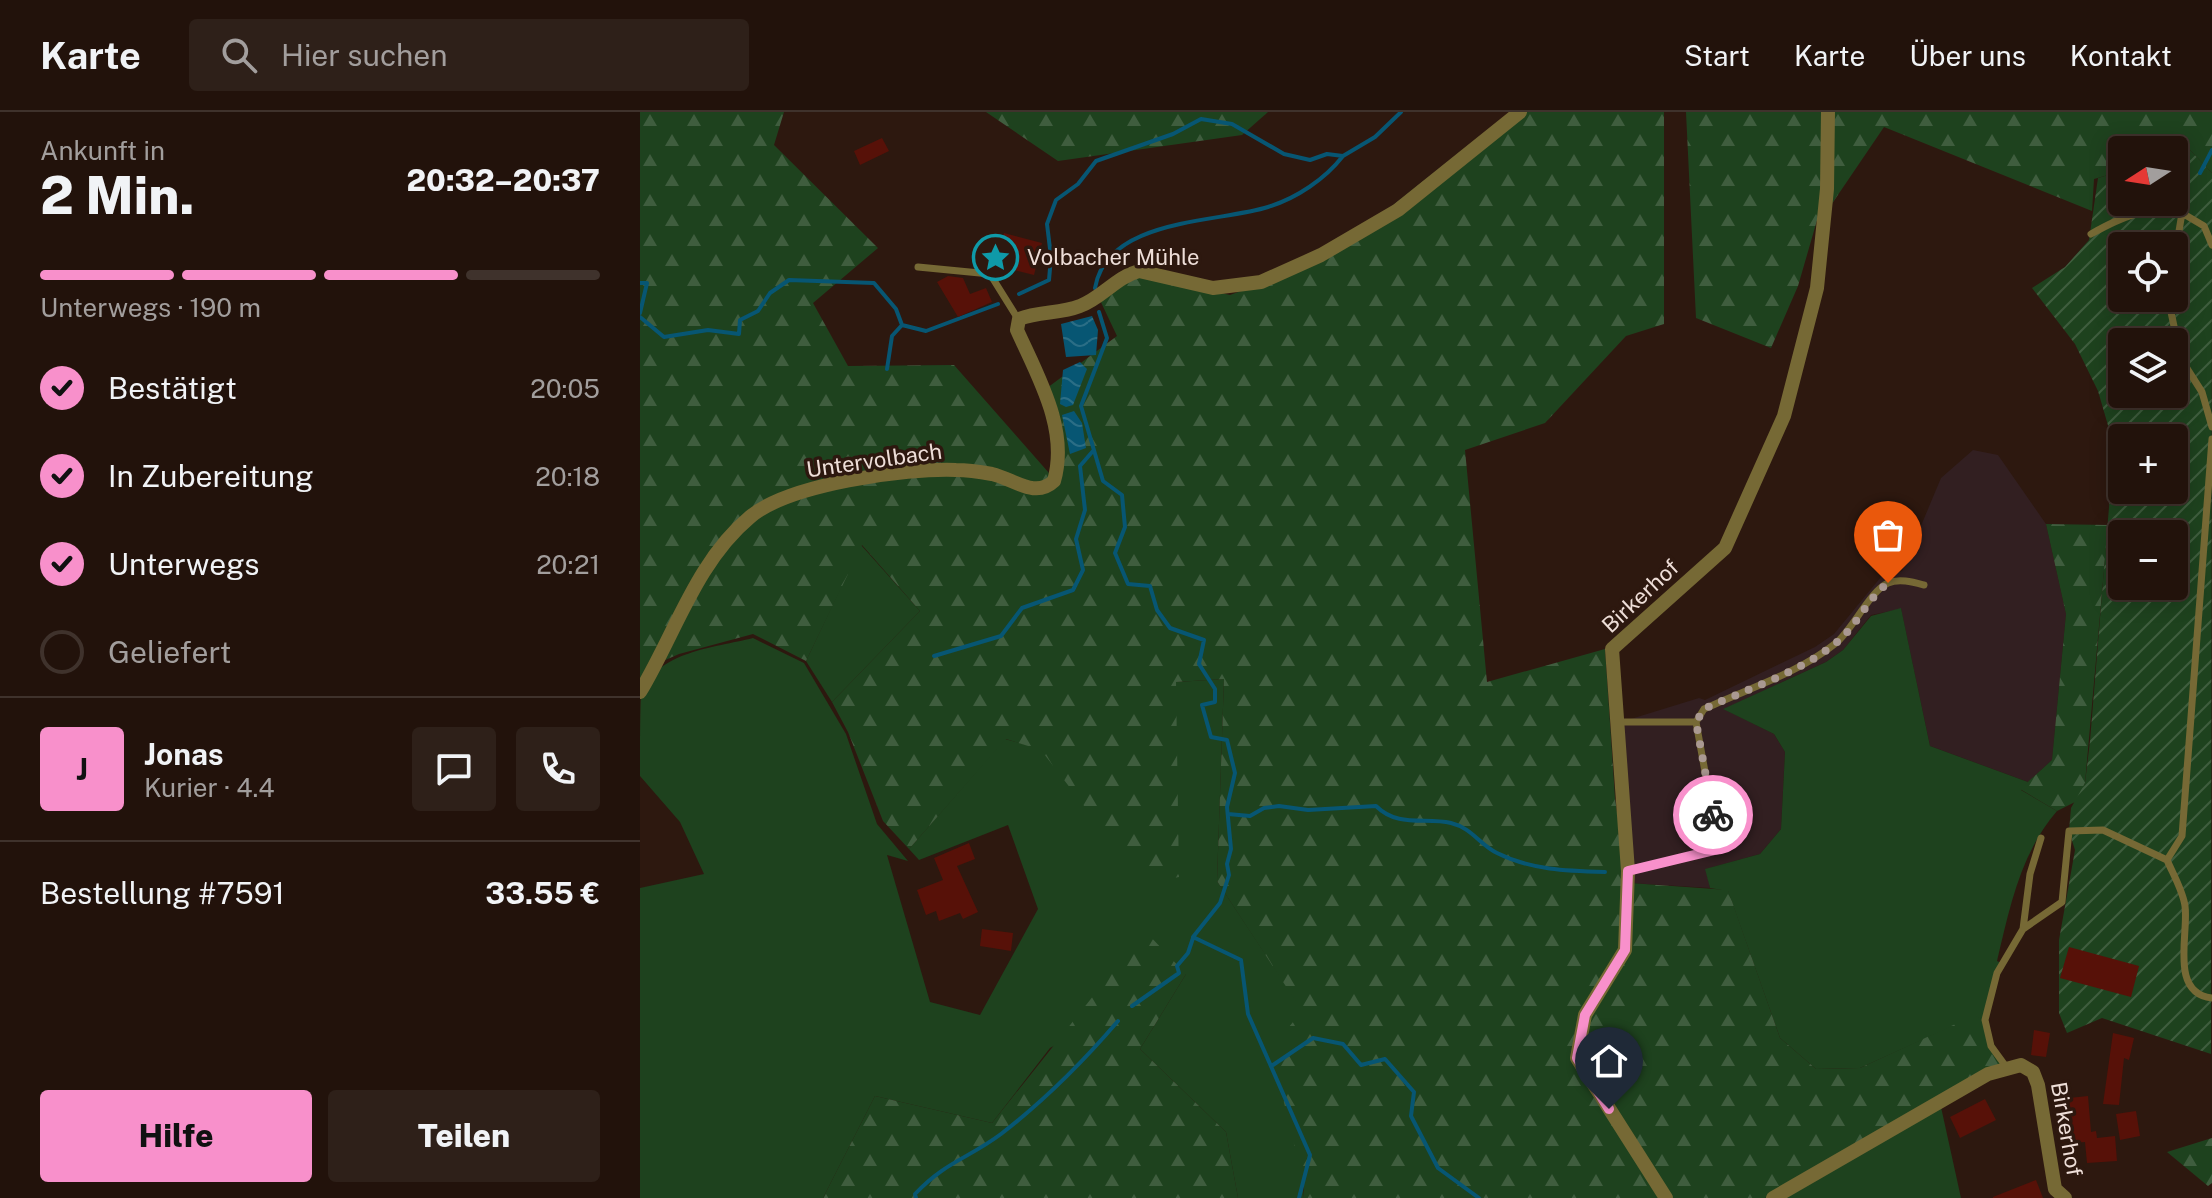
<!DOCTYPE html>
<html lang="de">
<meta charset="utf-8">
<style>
:root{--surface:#22120b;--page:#2e2019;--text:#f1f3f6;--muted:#a29e9d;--line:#3f322c;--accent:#f890cb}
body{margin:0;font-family:"Public Sans",sans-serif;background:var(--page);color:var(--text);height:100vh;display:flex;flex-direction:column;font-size:30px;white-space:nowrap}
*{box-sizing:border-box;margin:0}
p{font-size:26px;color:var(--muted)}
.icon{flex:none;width:44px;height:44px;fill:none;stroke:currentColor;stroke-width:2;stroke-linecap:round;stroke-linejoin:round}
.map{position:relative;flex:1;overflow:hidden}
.drawer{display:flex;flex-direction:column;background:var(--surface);width:640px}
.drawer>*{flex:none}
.needle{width:52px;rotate:258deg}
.buttons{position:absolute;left:1468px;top:24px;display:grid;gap:16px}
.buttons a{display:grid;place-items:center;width:80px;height:80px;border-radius:8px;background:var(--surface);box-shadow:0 4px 20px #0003,0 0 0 2px var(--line);font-size:40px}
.pin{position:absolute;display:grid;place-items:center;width:68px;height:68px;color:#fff;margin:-82px -34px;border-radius:50% 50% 50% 0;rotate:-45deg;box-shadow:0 0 8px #0007}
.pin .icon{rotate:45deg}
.courier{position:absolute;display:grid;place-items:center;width:80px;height:80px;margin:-40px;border:6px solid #f890cb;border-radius:50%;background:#fff;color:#222;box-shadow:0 2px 10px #0007}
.headline em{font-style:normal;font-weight:800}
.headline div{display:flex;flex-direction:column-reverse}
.headline{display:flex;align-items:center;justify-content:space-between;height:136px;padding:0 40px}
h1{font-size:52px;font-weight:800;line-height:60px}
.bar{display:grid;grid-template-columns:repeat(4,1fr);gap:12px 8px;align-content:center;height:96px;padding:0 40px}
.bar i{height:10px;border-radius:6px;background:var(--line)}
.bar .current{background:var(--accent)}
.bar p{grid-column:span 4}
.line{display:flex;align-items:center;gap:20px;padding:0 40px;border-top:2px solid var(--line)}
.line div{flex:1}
.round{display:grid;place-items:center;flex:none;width:84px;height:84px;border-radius:8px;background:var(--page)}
ol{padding:0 40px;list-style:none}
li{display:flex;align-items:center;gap:24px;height:88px}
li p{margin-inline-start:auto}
li .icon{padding:8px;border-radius:50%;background:var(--accent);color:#111;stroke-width:4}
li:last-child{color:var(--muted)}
li i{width:44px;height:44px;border:4px solid var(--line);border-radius:50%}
.button{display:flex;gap:16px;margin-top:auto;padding:16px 40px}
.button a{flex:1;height:92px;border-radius:8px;background:var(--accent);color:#111;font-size:32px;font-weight:800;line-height:92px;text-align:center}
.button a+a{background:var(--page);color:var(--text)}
header{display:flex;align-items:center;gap:48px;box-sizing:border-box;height:112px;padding:0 40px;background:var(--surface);border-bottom:2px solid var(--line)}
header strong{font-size:38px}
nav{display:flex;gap:44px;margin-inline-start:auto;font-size:28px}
.search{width:560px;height:72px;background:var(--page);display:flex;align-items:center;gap:20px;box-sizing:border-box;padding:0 28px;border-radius:8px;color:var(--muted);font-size:30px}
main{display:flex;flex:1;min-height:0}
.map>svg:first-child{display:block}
.industrial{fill:#321f21}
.green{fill:#1e421e}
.forest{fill:url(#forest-firs)}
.garden{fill:url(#garden-furrows);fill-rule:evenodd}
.water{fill:url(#water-waves)}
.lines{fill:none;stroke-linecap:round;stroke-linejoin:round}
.stream{stroke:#075673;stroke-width:4}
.building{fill:#571108}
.lane{stroke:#766935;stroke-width:7}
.street{stroke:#766935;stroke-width:14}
.done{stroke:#aa9992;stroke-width:8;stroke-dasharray:0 14.4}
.route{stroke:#f890cb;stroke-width:10}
.labels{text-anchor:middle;stroke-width:7;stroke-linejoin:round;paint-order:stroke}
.poi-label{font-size:22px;fill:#eeded8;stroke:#2d180f;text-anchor:start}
.street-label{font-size:22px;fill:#eeded8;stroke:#2d180f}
</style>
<header>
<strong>Karte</strong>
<div class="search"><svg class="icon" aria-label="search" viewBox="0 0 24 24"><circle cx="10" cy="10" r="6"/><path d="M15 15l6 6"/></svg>Hier suchen</div>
<nav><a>Start</a><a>Karte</a><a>Über uns</a><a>Kontakt</a></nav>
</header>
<main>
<section class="drawer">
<div class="headline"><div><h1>2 Min.</h1><p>Ankunft in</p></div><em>20:32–20:37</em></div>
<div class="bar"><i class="current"></i><i class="current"></i><i class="current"></i><i></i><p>Unterwegs · 190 m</p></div>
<ol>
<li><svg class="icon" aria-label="check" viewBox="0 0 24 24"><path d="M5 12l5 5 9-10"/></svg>Bestätigt<p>20:05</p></li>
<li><svg class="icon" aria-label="check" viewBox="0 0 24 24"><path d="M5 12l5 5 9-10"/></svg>In Zubereitung<p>20:18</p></li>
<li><svg class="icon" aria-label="check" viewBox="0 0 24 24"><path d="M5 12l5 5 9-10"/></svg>Unterwegs<p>20:21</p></li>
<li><i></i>Geliefert</li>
</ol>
<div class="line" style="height:144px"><b class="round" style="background:var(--accent);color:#111">J</b><div><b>Jonas</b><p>Kurier · 4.4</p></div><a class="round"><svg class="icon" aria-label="chat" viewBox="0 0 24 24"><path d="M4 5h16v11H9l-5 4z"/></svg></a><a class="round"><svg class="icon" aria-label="phone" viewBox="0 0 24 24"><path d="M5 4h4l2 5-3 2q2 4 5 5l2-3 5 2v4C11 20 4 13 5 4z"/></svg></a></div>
<div class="line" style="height:104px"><div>Bestellung #7591</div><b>33.55 €</b></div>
<div class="button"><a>Hilfe</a><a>Teilen</a></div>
</section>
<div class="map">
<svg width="1572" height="1086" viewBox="0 0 1572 1086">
<defs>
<pattern id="forest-firs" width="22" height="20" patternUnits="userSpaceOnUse" patternTransform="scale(2)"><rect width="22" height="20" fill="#1e421e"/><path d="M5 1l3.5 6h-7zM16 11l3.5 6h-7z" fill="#3f5d3e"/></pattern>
<pattern id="garden-furrows" width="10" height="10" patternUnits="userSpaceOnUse" patternTransform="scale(2)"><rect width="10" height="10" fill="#1e421e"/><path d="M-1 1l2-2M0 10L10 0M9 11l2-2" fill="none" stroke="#3f5d3e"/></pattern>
<pattern id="water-waves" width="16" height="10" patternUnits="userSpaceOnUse" patternTransform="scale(2)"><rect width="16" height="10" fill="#075673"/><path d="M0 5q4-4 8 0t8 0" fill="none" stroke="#2b6e86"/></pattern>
</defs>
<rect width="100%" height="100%" fill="#2d180f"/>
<path class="industrial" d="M1333 338 1358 343 1406 412 1426 502 1412 648 1388 670 1290 634 1261 497 1231 503 1203 538 1186 550 1084 597 1134 622 1145 640 1141 717 1120 742 1066 757 1070 776 990 771 981 610 1059 586 1065 588 1175 535 1194 522 1241 465 1262 459 1301 366Z"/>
<path class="green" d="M221 433 280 499 192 590 166 549Z
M1261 496 1290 634 1388 670 1381 678 1417 699C1380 742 1370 795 1357 849L1361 851 1343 908 1335 904 1220 956 1176 957 1140 926 1088 779 1070 776 1065 757 1120 742 1141 717 1145 640 1134 622 1083 597 1186 550 1203 538 1231 504Z
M113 526 164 551 206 622 237 712 268 749 247 743 290 890 340 903 398 797 368 713 279 748 269 737 365 627 401 637 431 675 536 570 584 567 577 769 663 899V1086H598L586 1020 500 937 546 862 410 936 352 1011 235 984 183 1086H0V776L64 762 40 710 0 664C0 643 0 600 1 582 17 539 74 536 113 526Z
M1301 995 1321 1086H1141Z"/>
<path class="forest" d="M0 0H144L134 33 238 136 173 191 208 254 314 253 416 369 407 276 477 224 459 186 498 163 590 183 683 149 870 0H1024V212L986 224 905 311 825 338 847 570 965 537 975 686 985 759 981 838 934 947 1020 1086H663L664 1073 631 937 662 899 577 769 584 567 536 570 539 765 504 772 401 638 366 627 269 737 243 709 208 620 192 590 280 499 222 433 166 549 113 522 39 542 14 553 0 576Z
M346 0H628L602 23 418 49Z
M1046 0H1184L1180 98 1158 174 1131 236 1056 206Z
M1191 0H1572V61L1550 38 1534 43V38H1482V59L1454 67 1452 99 1244 15 1187 99Z
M1406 412 1468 413 1445 671 1437 689 1417 699 1380 677 1412 648 1426 502Z
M990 771 1088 778 1140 926 1176 957 1220 956 1335 903 1343 908 1364 954 1347 960 1125 1086H1031L940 946 948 904 988 839Z
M505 819 546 862 500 937 586 1020 598 1086H183L235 984 352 1011Z
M1572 1026V1071L1568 1074 1527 1040Z"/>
<path class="garden" d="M1550 38 1572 61 1571 942 1462 906 1427 921 1419 901V828L1435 738 1429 719 1431 696 1445 671 1450 629 1474 334 1458 279 1435 232 1392 176 1425 155 1449 128 1458 66 1482 59V90H1534V43ZM1482 134H1534V186H1482ZM1482 230H1534V282H1482ZM1482 326H1534V378H1482ZM1482 422H1534V474H1482Z"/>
<path class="water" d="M452 204 458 218 456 243 426 245 421 212Z
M440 250 447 257 433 293 426 295 420 292 423 258Z
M434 299 442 311 446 336 430 342 422 303Z"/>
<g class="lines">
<path class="stream" d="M1560 61 1572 38
M0 171H7L0 201
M455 176C467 106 577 111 628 95 657 86 685 67 703 44
M379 182 409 168 411 145 407 112 416 88 438 72 456 49 533 22 561 7 592 12 644 42 670 48 687 42 703 44 735 25 761 0
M459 200 467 226 441 294 463 369 482 383 485 415 475 441 488 472 510 474 517 498 530 516 564 528 559 552 575 577V590L562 593 571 625 587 628 595 661 587 695 591 737 587 752 589 763 580 791 553 825 601 848 608 902 670 1043 659 1086
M0 205 24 225 68 218 99 222 100 208 118 199 130 181 149 168 234 171 256 197 262 213 286 219 358 192
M247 257 252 224 262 213
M294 544 361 524 382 496 433 478 443 458 436 427 445 398 440 354 453 339
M588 702 610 704 624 696 639 694 668 698 736 694C758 716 785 705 811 711 832 716 840 733 857 741 891 758 927 759 965 760
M492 894 539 861 537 854 548 841 553 826
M633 953 673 926 703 932 721 953 745 947 774 980 771 1004 798 1056 839 1086
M276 1086 275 1082C305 1050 329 1046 361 1022 405 988 442 951 478 909"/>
</g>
<path class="building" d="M242 26 249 39 220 53 214 39Z
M364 121 402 131 394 163 337 149 342 128 360 132Z
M308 164 323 166 330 182 346 176 352 190 318 205 297 170Z
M329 731 335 747 317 754 338 800 323 807 320 801 299 809 296 799 286 803 277 778 303 768 294 746Z
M342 817 373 821 371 839 340 834Z
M1429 835 1499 854 1491 885 1420 866Z
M1394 918 1410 921 1406 945 1391 943Z
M1473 921 1494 926 1489 948 1484 946 1479 993 1463 992Z
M1448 984 1451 1020 1456 1019 1457 1026 1475 1024 1477 1049 1447 1051 1445 1030 1421 1032 1419 999 1430 998 1429 986Z
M1345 987 1356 1008 1320 1026 1310 1005Z
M1496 999 1500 1024 1480 1028 1476 1002Z
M1396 1068 1403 1086H1353V1085Z"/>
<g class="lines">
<path class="lane" d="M1451 122C1483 104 1504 95 1542 101
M1534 149 1542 101 1564 114 1572 133
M278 155 350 162 378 207
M1528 186 1541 247 1562 280 1572 315
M978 610H1056L1079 737 989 758
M1056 610 1064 597C1107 577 1159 561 1196 531 1213 517 1230 479 1248 471 1259 466 1273 470 1284 473
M1527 748 1542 724 1572 327
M1383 817 1390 762 1401 726
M1367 956 1351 934 1345 908 1357 861 1383 817 1422 790 1429 719 1463 718 1527 748C1533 762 1543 779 1545 794 1549 822 1529 881 1572 886"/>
<path class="street" d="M0 580C35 522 56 450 110 405 149 372 265 356 316 358 327 358 341 360 352 362 374 367 395 387 414 369 429 317 398 265 377 218L379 207C399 199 420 202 440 194 462 186 476 165 499 159L573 176 621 170 681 143 758 98 880 0
M1026 1086 937 946 945 903 985 838 988 759 972 537 1085 436 1144 304 1177 176 1187 77 1188 0
M1133 1086 1348 962 1381 953 1393 960 1398 973 1415 1077 1425 1086"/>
</g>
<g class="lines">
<path class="done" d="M1073 703 1056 610 1064 597C1107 577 1159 561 1196 531 1217 514 1227 487 1248 471"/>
<path class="route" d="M969 997 937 946 945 903 985 838 988 759 1079 737 1073 703"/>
</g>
<defs>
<symbol id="sight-ring" viewBox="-11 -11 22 22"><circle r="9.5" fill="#2d180f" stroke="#0f9aa8" stroke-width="1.5"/><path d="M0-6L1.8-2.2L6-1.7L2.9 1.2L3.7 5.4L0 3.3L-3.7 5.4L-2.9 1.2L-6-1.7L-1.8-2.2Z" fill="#0f9aa8"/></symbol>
</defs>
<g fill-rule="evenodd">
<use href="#sight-ring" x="330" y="120" width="51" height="51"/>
</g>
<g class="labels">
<g class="poi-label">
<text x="387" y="153">Volbacher Mühle</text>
</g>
<g class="street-label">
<text transform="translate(234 348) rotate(-8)" y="8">Untervolbach</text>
<text transform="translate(1000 484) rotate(-43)" y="8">Birkerhof</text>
<text transform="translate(1427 1017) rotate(80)" y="8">Birkerhof</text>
</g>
</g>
</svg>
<div class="buttons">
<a><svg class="needle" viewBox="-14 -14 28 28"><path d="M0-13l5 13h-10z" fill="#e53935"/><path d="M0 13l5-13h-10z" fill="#a29e9d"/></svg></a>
<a><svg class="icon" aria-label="locate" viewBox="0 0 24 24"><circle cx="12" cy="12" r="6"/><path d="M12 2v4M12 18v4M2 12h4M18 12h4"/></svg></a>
<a><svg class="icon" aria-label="layers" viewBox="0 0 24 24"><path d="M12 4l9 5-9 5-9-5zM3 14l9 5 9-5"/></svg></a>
<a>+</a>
<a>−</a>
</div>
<div class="pin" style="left:1248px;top:471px;background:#ea580c"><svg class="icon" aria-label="bag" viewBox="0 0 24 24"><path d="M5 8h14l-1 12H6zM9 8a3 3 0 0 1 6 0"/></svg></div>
<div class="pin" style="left:969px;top:997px;background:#1f2937"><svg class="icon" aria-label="home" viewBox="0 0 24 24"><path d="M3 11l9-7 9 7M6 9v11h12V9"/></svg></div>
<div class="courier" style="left:1073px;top:703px"><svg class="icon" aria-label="bike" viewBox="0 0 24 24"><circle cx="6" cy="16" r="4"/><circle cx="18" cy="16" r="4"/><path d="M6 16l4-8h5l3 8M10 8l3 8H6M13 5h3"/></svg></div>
</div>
</main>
